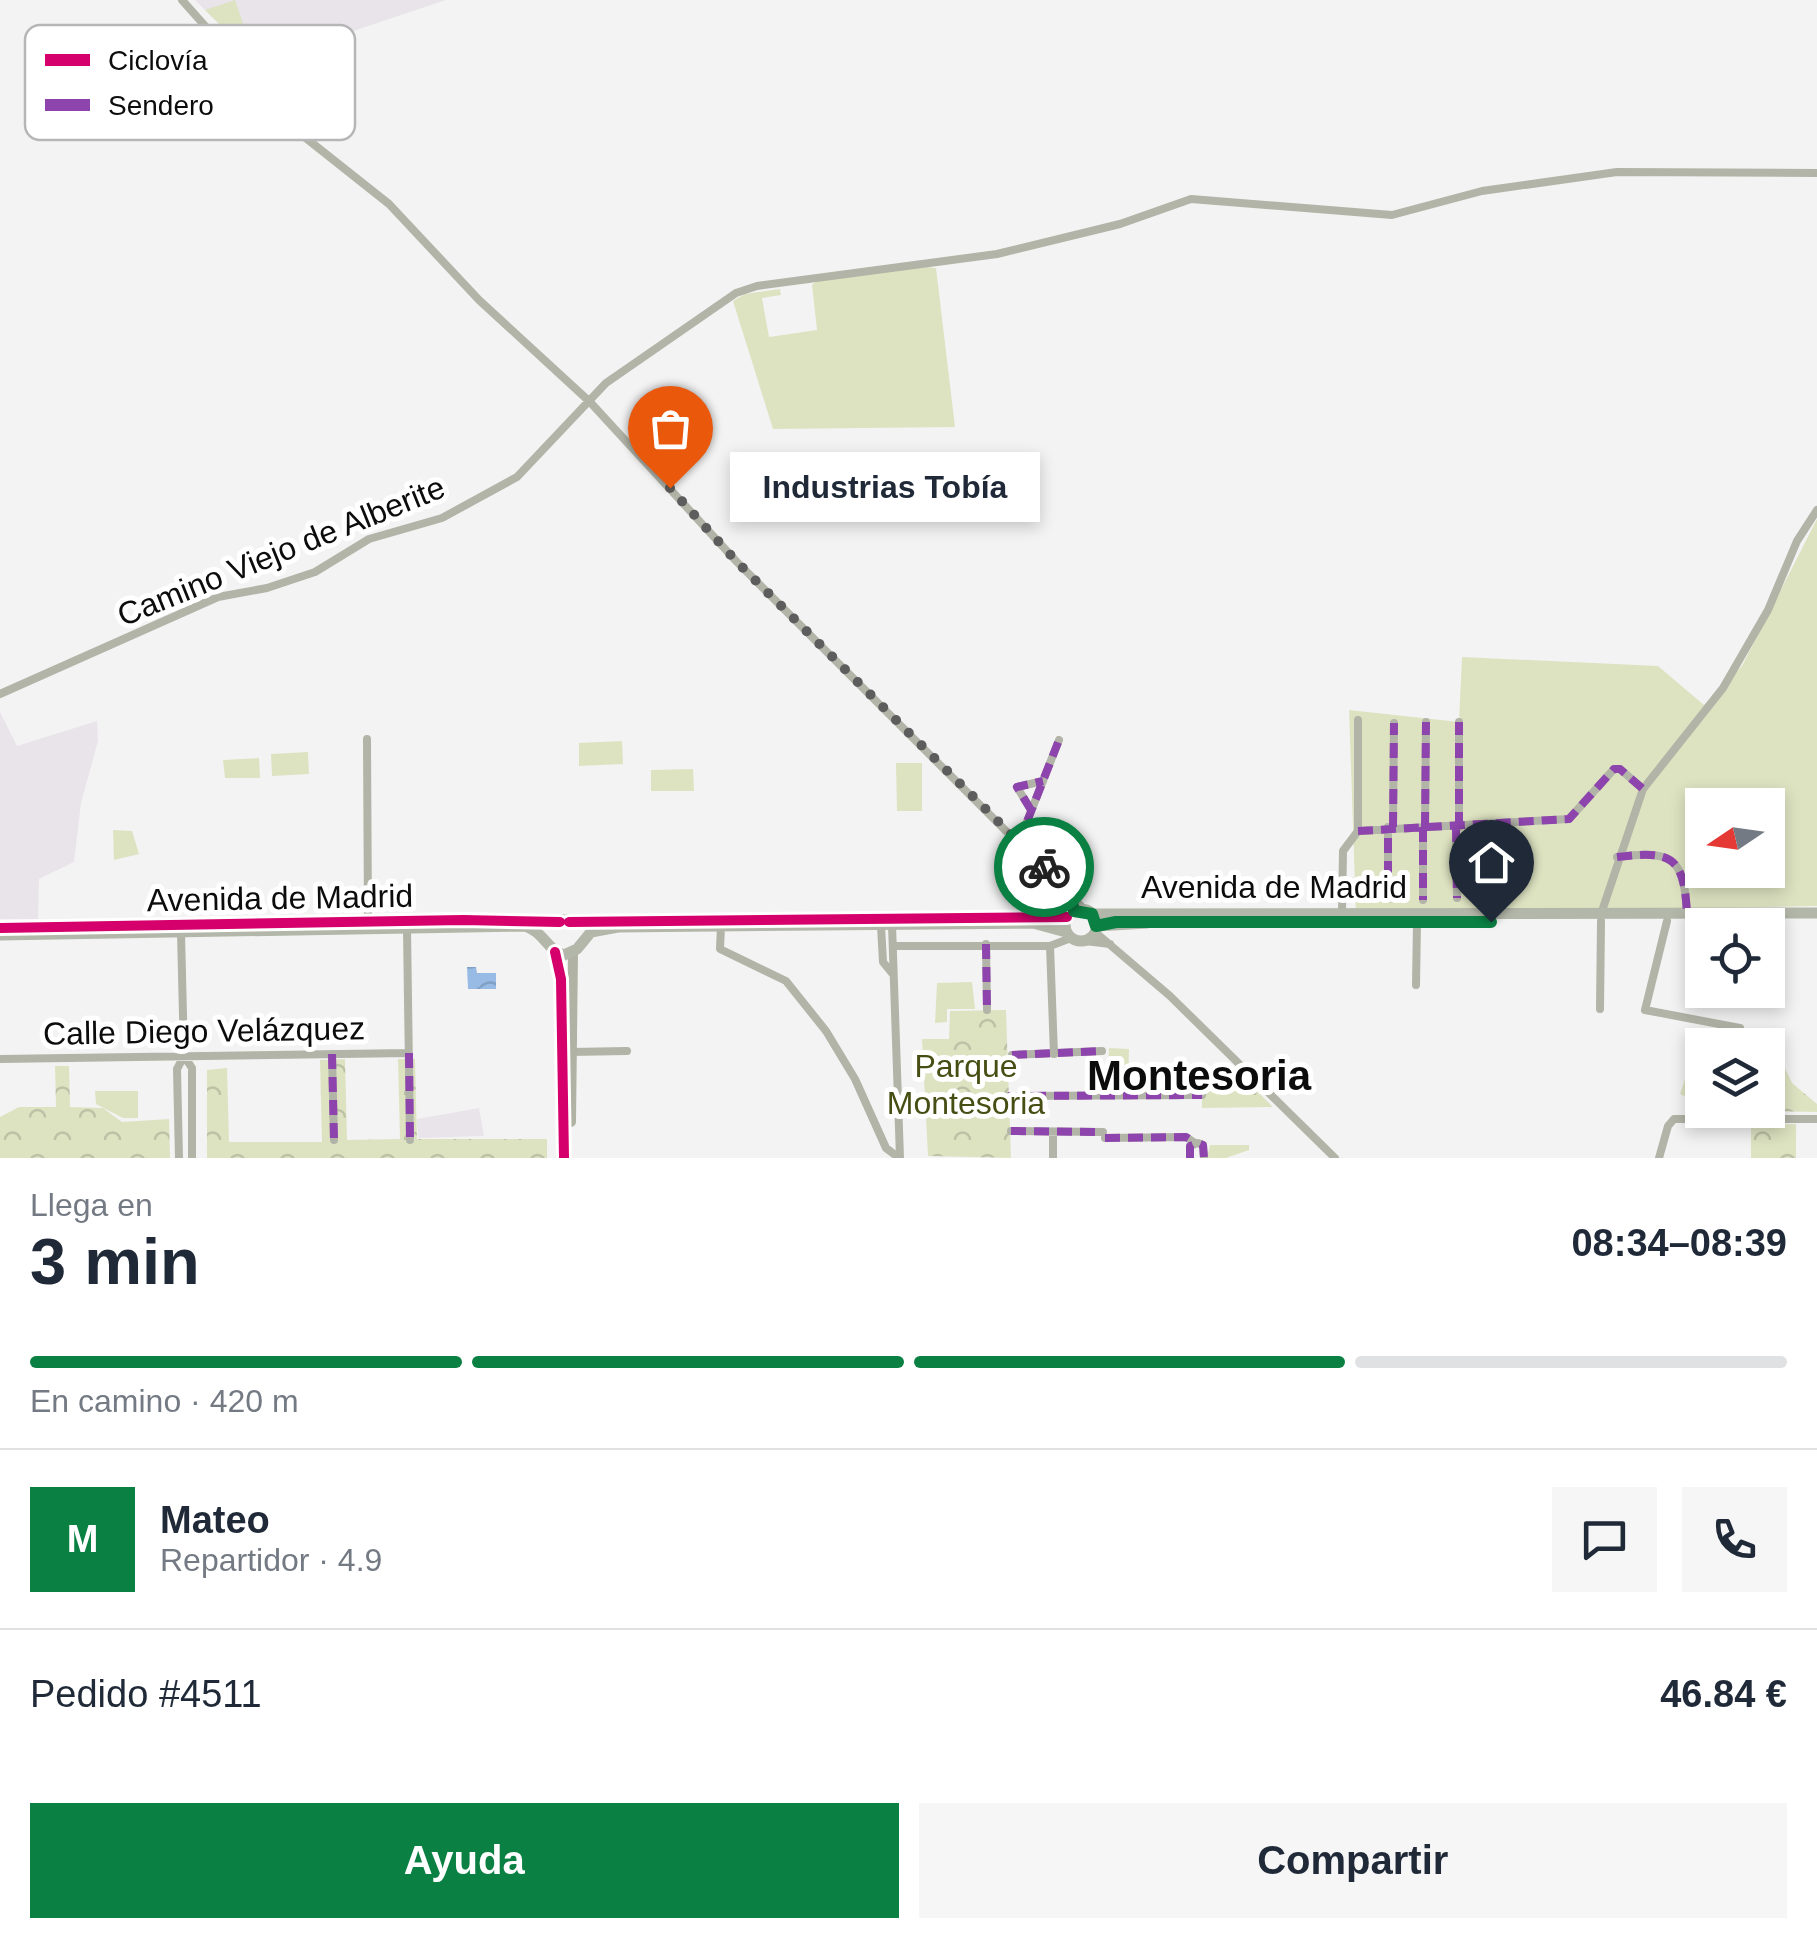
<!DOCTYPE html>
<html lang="es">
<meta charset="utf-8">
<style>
:root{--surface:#fff;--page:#f6f6f7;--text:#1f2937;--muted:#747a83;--line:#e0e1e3;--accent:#0b8043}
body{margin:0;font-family:Helvetica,sans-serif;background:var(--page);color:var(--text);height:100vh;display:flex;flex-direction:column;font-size:38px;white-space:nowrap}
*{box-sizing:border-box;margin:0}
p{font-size:32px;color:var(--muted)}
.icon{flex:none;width:55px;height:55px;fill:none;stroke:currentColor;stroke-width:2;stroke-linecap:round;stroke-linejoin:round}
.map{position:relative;height:1158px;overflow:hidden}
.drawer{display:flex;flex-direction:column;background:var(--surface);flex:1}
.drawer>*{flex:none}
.needle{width:65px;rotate:257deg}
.fabs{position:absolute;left:1685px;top:788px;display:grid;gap:20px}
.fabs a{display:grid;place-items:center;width:100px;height:100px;border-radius:0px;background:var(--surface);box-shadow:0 5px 15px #0003;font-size:50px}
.pin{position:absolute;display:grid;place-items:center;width:85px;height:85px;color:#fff;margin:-102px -42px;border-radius:50% 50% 50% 0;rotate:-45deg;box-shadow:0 0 10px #0007}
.pin .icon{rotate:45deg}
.courier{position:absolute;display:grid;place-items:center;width:100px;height:100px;margin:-50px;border:8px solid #0b8043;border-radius:50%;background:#fff;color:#222;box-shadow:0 2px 12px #0007}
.bubble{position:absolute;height:70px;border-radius:0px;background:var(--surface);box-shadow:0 5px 15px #0003;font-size:32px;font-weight:700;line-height:70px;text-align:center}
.head em{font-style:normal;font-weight:700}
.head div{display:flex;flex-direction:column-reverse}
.head{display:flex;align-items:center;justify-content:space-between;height:170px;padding:0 30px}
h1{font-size:65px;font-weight:700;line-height:75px}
.bar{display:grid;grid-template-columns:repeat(4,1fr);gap:15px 10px;align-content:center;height:120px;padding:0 30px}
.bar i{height:12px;border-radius:8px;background:var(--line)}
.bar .active{background:var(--accent)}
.bar p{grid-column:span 4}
.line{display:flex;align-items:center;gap:25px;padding:0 30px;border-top:2px solid var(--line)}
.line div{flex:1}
.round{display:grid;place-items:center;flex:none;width:105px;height:105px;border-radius:0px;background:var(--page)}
.action{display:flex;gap:20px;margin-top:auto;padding:20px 30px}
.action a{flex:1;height:115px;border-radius:0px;background:var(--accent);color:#fff;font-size:40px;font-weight:700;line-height:115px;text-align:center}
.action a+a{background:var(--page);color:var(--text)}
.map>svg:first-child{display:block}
.built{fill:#e9e4e9}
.green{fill:#dde3c1;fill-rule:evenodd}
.park{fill:url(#park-crowns)}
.water{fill:url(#water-waves)}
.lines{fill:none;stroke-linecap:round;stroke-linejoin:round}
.street{stroke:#b2b4a7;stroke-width:8}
.secondary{stroke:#b0b2a4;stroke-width:10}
.primary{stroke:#b3b7a9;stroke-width:11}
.quiet{stroke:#8e44ad;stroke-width:8;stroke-dasharray:15 8;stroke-linecap:butt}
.cycleway-casing{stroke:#fff;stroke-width:16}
.cycleway{stroke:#d6006c;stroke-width:10}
.done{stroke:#5e5d5e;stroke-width:10;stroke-dasharray:0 18}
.route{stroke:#0b8043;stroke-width:12}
.labels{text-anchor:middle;stroke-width:10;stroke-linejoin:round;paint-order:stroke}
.street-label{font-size:32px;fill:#0d0c0d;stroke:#fff}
.park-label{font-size:32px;fill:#474e13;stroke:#fff}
.district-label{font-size:42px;font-weight:bold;fill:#0d0c0d;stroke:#fff}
.key{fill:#fff;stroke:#b6b6b6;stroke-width:2.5}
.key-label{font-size:28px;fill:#0d0c0d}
</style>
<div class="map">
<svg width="1817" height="1158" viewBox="0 0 1817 1158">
<defs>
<pattern id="park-crowns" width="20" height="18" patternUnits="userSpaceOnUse" patternTransform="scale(2.5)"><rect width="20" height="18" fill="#dde3c1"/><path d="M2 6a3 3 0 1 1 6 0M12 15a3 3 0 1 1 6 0" fill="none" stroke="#bcc2a5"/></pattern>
<pattern id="water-waves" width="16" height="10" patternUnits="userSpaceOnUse" patternTransform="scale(2.5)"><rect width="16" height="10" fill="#98bbe6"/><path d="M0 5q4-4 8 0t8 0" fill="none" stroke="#82a0c4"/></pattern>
</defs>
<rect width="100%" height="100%" fill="#f4f3f4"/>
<path class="built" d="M195 0H446L258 63Z
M0 712 17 746 97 721 98 741 81 803 74 862 39 879 38 919H0Z
M479 1108 484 1136 418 1138 417 1119Z"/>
<path class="green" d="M235 0 249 41 243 47 205 10Z
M917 266 936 268 955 427 773 429 733 301 745 294 780 289 781 295 762 298 769 337 817 330 812 285 818 280Z
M1817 519V906L1356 914 1349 710 1459 722 1462 657 1658 666 1704 705 1742 666ZM1702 805H1768V870H1702Z
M622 741 623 764 579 766V743Z
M308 752 309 774 272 776 271 754Z
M259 758 260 778H225L223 760Z
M896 763H922V811H897Z
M693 769 694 791H651V770Z
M113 830 132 831 139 854 114 860Z
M972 982 975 1009H947V1022L935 1023 937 983Z
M1109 1048 1129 1049 1128 1086 1108 1085Z
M95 1091H138V1118H123L96 1104Z
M1210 1145H1249V1150L1226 1158H1207Z"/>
<path class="park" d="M1006 1010 1011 1158 928 1156 922 1039H949L950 1011Z
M1700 1034 1708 1045H1702V1105L1680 1094Z
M1769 1035 1792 1083 1817 1104V1112L1713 1110H1768V1045L1745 1044 1744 1037Z
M345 1059 347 1140 400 1139 398 1059H415L417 1139H547V1158H207V1070L227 1068 229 1142H322L320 1060Z
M55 1066H69L70 1107 103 1108 122 1122 169 1119 170 1158H0V1117L19 1107H56Z
M1202 1076H1242L1273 1107 1202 1108Z
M1796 1124V1158H1751V1125Z"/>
<path class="water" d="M467 967H476L477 973H496V989H468Z"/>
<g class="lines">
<path class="street" d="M182 0 302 135 389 204 479 300 590 402 737 562 1085 910
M0 694 218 597 267 588 315 572 369 539 442 518 517 477 606 383 736 293 757 286 997 254 1120 224 1191 199 1392 215 1482 191 1617 172 1817 173
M367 739 368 922
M1031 810 1017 787 1043 781
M1393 827 1394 723
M1423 827V900
M1425 827 1426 722
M1456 827 1457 898
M1459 827V722
M1358 831 1569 819 1614 769H1620L1643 789
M1019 842 1059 740
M1617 857C1673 850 1684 857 1687 914
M1388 899V827
M1342 914 1343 851 1358 831V720
M1601 914 1643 789 1723 688 1768 610 1797 541 1817 510
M1667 921 1645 1010 1740 1028
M892 925 900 1158
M721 926 720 949 786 981 826 1031 855 1079 886 1148 899 1158
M881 926 883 962 892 973
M407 929 410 1140
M1095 932 1170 996 1335 1158
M1085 941 1110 944
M986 944 987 1010
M893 946H1050L1054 1054
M1050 946 1071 938
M1416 985 1417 922
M1600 1009 1601 921
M570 1052 627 1051
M332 1054 334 1140
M1012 1055 1102 1051
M184 1056 192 1068V1158
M0 1059 409 1053
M1008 1096 1202 1095
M1011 1131 1103 1132
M1053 1132V1158
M1105 1138 1186 1137 1195 1143
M179 1158 177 1069 184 1056 181 933
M1190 1158V1146L1198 1143 1203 1145 1204 1158
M1659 1158 1668 1126 1674 1119H1817"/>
<path class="secondary" d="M555 952 561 979 564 1158
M571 1122 573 953"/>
<path class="primary" d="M1065 925a16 16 0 1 1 32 0a16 16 0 1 1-32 0Z
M1091 914 1817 913
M1016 916 1067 917
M761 918 973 916
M522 920H613
M337 922 383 921
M212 925 268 924
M112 926 168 925
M1097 926 1147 923
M0 935 525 926C544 932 547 950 564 955L577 949 591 932 618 927 1033 923 1066 932"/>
<path class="quiet" d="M1031 810 1017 787 1043 781
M1393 827 1394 723
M1423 827V900
M1425 827 1426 722
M1456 827 1457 898
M1459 827V722
M1358 831 1569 819 1614 769H1620L1643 789
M1019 842 1059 740
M1617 857C1673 850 1684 857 1687 914
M1388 899V827
M986 944 987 1010
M409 1053 410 1140
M332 1054 334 1140
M1012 1055 1102 1051
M1008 1096 1202 1095
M1011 1131 1103 1132
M1105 1138 1186 1137 1195 1143
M1190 1158V1146L1198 1143 1203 1145 1204 1158"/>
<defs>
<path id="cycleway" d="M569 922 1067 917
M0 928 463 920 560 922
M555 952 561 979 564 1158"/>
</defs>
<use href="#cycleway" class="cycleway-casing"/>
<use href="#cycleway" class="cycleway"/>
</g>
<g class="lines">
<path class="done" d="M670 488 737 562 1044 867"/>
<path class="route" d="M1044 867 1070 893 1074 911 1092 914 1096 926 1116 922H1491"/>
</g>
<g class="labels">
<g class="street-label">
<text transform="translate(281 551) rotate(-22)" y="11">Camino Viejo de Alberite</text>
<text x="1274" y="898">Avenida de Madrid</text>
<text transform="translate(280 898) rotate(-1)" y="11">Avenida de Madrid</text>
<text transform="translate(204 1031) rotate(-1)" y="11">Calle Diego Velázquez</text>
</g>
<g class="park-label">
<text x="966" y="1077">Parque<tspan x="966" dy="37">Montesoria</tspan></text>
</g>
<g class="district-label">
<text x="1199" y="1090">Montesoria</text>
</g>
</g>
<rect x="25" y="25" width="330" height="115" rx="15" class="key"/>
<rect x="45" y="54" width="45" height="12" fill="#d6006c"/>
<rect x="45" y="99" width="45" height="12" fill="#8e44ad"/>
<g class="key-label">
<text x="108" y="70">Ciclovía</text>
<text x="108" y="115">Sendero</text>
</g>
</svg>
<div class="fabs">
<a><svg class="needle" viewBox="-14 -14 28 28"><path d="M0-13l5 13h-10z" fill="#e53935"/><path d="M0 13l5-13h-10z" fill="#747a83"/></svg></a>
<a><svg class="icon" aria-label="locate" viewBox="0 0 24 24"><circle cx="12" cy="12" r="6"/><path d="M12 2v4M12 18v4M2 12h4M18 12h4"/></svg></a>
<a><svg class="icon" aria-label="layers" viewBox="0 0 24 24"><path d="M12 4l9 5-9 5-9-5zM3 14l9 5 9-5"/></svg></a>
</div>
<div class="pin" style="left:670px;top:488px;background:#ea580c"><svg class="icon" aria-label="bag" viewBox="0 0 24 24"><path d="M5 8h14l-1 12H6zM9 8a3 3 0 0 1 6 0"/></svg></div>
<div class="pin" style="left:1491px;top:922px;background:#1f2937"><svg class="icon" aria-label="home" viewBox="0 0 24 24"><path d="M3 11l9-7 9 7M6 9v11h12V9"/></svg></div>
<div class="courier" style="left:1044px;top:867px"><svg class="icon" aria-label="bike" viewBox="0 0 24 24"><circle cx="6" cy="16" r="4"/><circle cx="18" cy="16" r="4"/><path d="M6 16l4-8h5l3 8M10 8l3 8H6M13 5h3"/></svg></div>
<div class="bubble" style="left:730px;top:452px;width:310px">Industrias Tobía</div>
</div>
<section class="drawer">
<div class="head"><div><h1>3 min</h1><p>Llega en</p></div><em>08:34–08:39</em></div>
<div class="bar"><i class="active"></i><i class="active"></i><i class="active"></i><i></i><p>En camino · 420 m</p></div>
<div class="line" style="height:180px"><b class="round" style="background:var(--accent);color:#fff">M</b><div><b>Mateo</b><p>Repartidor · 4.9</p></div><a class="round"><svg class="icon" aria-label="chat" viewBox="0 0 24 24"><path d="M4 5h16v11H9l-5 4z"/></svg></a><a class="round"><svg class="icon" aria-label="phone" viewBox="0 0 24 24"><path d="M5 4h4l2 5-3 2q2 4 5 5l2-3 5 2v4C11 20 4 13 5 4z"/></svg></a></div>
<div class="line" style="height:130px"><div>Pedido #4511</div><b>46.84 €</b></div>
<div class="action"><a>Ayuda</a><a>Compartir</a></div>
</section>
